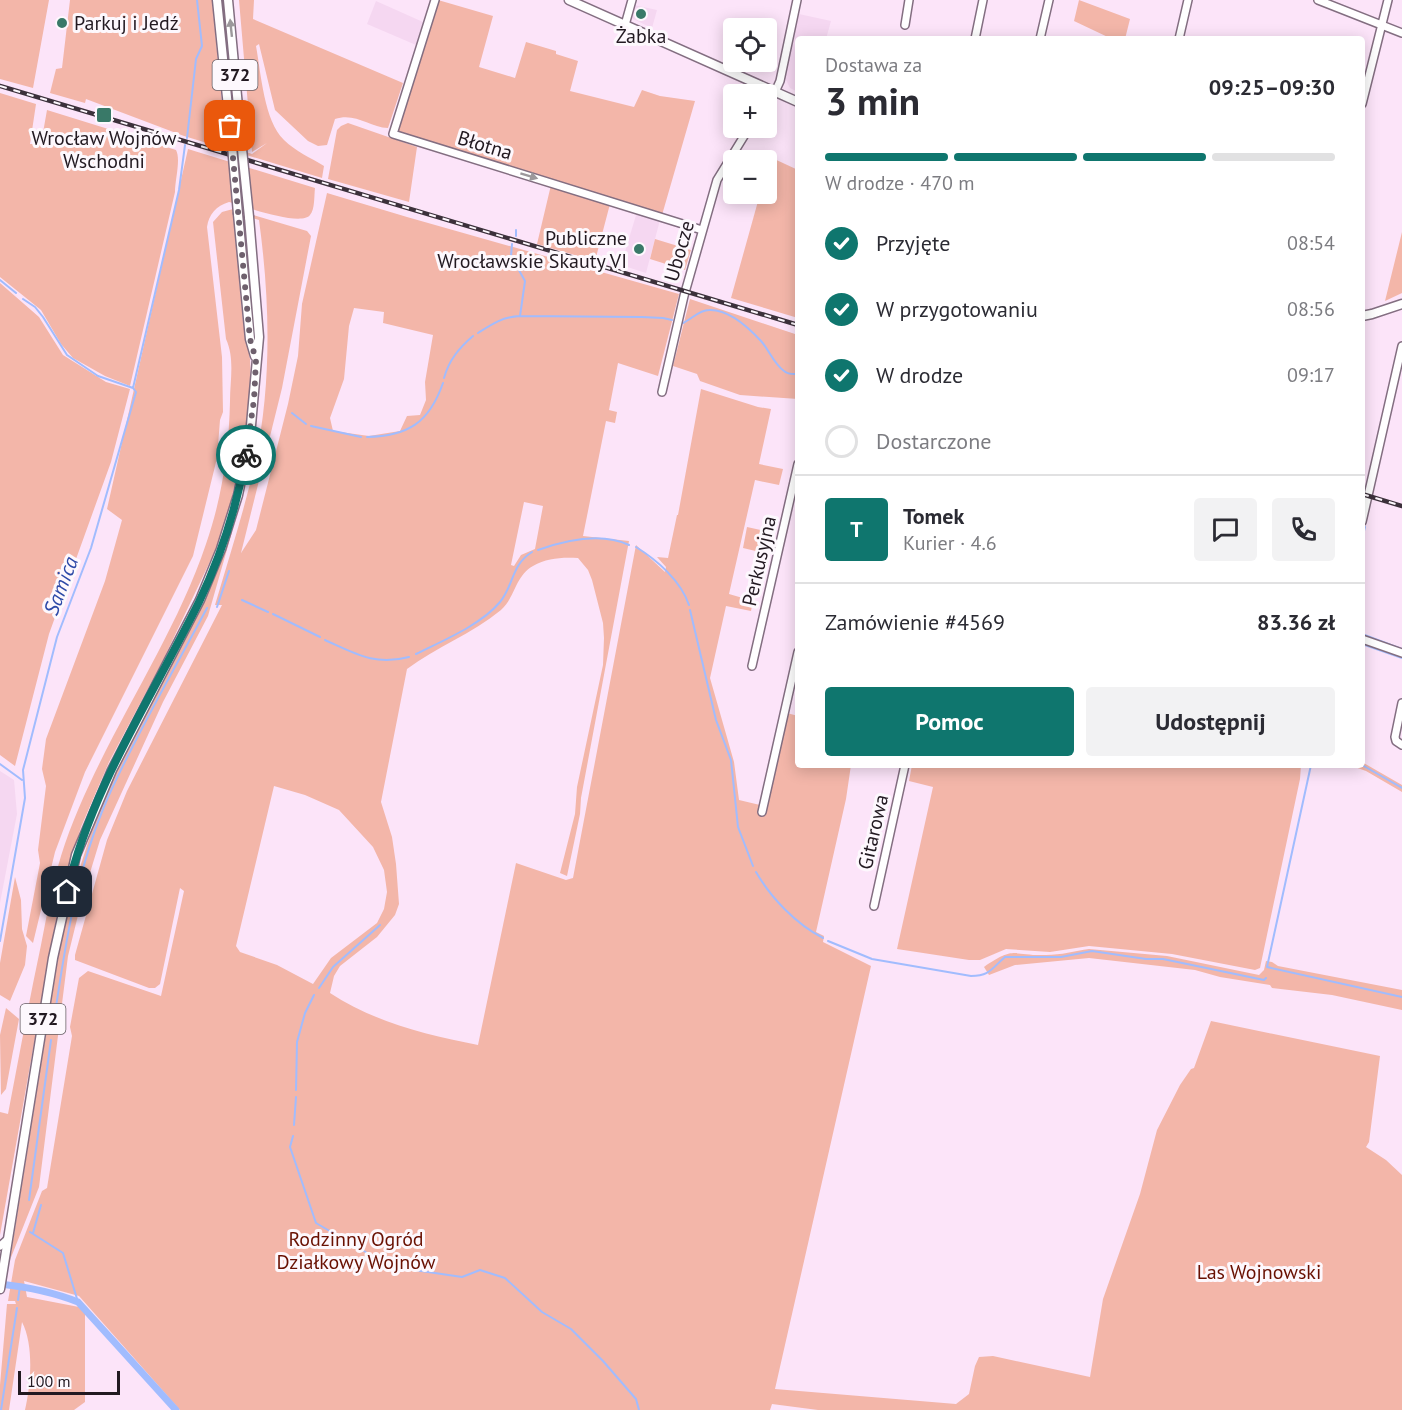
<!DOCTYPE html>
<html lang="pl">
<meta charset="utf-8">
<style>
:root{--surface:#fff;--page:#f2f2f3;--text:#2b2b33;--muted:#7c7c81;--line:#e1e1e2;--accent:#0f766e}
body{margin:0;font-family:"PT Sans",sans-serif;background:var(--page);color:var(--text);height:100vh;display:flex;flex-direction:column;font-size:22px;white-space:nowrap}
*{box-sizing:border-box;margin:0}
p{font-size:20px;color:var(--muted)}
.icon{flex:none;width:33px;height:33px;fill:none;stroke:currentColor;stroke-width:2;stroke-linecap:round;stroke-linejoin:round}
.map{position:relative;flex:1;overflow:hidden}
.details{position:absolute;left:795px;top:36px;width:570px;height:732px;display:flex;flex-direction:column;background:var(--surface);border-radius:6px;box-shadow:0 3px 15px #0003}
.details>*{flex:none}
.controls{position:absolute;left:723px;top:18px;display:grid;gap:12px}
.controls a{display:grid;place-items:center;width:54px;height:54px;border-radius:6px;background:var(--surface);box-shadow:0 3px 15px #0003;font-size:30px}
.scale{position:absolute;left:18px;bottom:15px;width:102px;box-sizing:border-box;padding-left:6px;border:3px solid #221921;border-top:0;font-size:16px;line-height:21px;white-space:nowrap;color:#221921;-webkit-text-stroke:4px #fdf8fd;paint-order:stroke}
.pin{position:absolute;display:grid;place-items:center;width:51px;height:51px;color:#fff;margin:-26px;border-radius:12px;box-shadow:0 3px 9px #0006}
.courier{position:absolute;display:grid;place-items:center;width:60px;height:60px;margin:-30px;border:4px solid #0f766e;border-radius:50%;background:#fff;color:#222;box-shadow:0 2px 8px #0007}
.head em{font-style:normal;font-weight:600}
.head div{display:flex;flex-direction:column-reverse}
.head{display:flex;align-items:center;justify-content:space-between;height:102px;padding:0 30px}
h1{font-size:39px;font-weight:600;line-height:45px}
.bar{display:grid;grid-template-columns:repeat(4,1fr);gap:9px 6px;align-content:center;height:72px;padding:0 30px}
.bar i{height:8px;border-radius:4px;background:var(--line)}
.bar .current{background:var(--accent)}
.bar p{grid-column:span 4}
.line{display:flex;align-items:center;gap:15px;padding:0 30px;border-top:2px solid var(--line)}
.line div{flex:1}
.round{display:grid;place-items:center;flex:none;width:63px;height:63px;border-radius:6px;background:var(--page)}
ol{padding:0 30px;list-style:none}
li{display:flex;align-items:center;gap:18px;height:66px}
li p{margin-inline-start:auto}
li .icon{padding:6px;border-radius:50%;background:var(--accent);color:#fff;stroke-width:4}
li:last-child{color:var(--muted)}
li i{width:33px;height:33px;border:3px solid var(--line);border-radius:50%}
.cta{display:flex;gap:12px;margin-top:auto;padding:12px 30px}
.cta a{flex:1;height:69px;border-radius:6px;background:var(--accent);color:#fff;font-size:24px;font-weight:600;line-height:69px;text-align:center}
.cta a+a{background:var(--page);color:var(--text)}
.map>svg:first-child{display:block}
.built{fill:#f5d7f1}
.green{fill:#f3b6a9;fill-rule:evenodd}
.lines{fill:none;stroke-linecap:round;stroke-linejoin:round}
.stream{stroke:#a1bcfe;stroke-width:2}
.canal{stroke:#a1bcfe;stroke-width:7}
.minor-casing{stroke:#836e81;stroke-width:10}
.major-casing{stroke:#836e81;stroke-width:11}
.minor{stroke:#fff;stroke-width:7}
.major{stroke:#fff;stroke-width:8}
.rail-casing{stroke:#3c313b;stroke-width:4.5}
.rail{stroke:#fdf8fd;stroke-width:2;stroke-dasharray:7;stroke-linecap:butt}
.major-bridge-casing{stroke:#836e81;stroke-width:11;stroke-linecap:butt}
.major-bridge{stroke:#fff;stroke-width:8}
.oneway{fill:#9c989b}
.done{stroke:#6e606d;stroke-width:6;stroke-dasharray:0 10.8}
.route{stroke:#0f766e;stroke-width:8}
.poi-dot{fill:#397968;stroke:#fdf8fd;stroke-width:2}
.labels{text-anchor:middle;stroke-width:6;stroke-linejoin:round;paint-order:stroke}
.shield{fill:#fdf8fd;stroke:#645c63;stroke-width:1.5}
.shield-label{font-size:18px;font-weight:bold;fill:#221921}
.poi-label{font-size:20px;fill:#221921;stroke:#fdf8fd}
.street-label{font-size:20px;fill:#221921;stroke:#fdf8fd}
.park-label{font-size:20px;fill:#691002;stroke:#fdf8fd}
.water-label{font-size:21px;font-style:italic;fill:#2d49a7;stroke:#fdf8fd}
</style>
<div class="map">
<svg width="1402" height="1410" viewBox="0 0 1402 1410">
<rect width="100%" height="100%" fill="#fce4f9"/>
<path class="built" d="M376 1 423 22 416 45 367 24Z
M634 5 657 10 652 28 631 18Z
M799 14 831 21 826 39H798V92L790 88 785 78Z
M637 212 660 220 646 273 621 265Z
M0 771 14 780 17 814 0 903Z"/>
<path class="green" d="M0 0H49L33 88 0 79Z
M70 0H212L226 145 211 137V140L252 154 267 143 252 152 239 0H254L253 19 403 83 388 128C369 127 355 112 335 119L327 145 318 146 308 141 275 110 259 44 256 46C261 73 264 121 284 140 295 151 311 158 324 166L322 178 184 136 86 99 85 103 50 93 56 69 62 68Z
M438 0 493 16 479 67 515 78 526 42 556 51V54L578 61 570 91 634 107 642 90 660 96 695 101 662 215 399 133 397 128Z
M1079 0 1130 19 1125 39H1112L1074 21Z
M0 93 36 104 30 144H41L47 110 176 150C181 159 175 180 175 192L130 386 105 376 73 358 61 344 41 310 0 277Z
M348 123 417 147 409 202 328 179 337 130 341 126Z
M188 149 315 188C314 196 315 209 310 215 301 227 243 206 229 202 216 206 209 214 207 227L222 357 223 412 220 420 217 458 193 556 85 772 55 852 33 943 26 936 40 863 38 850 46 786 42 769 46 739 105 581 122 520 107 509Z
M770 157 798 170V318L731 298 760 194H766L767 171Z
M551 185 610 204 595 261 537 244Z
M327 193 407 217 679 294 658 376 618 363 609 410 617 412 615 423 606 421 583 536 629 541 581 798 580 814 567 876 560 873 575 814 577 787 603 665 604 638 603 623 592 580 588 570 578 558C562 557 547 558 533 566 515 576 515 598 501 610 472 634 436 647 407 669L381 802 392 837 396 864 399 904 395 915 377 937 340 966 334 976 330 993C374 1022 427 1035 478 1045L516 863 566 880 573 878 636 545 665 572 666 567 657 557 668 558 677 515H678L701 389 758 407 771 409 759 464 783 469 779 485 755 480 729 594 753 601 751 611 726 606 710 678 734 762 739 800 760 805 765 813 787 713 798 716V765H851L846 799 816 932 824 936 823 942 871 966 775 1389 956 1404 969 1394 975 1366 979 1357 993 1356 1090 1377 1103 1299 1140 1194 1157 1130 1180 1085 1191 1069 1194 1068 1211 1021 1380 1056 1369 1142 1366 1147 1386 1160 1402 1175V1410H818L772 1404 770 1410H180L79 1296 24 1281 27 1297 79 1307 85 1313V1402L74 1410H25C31 1384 34 1345 22 1322L9 1410H0V1385L7 1304H16L15 1301H8L15 1260 42 1191 47 1188 72 1036 70 1027 79 978 88 971 161 996 184 891 180 888 160 984 155 988H149L75 960V955L107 840 127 791 222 605H215C229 558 244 511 255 463 272 383 270 301 259 220L233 212 243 322 250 359 251 389 246 431 231 501 215 551 164 658 109 762 81 827 61 891 0 1235V1112L8 1114C19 1057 29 1001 41 945 47 915 52 885 61 856 95 748 170 651 206 544 222 498 229 450 230 401 230 380 235 359 226 339L213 222 222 212 233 209 307 231 311 236 282 388 241 553 256 530 288 404 298 356 302 304ZM354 308 384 312 383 323 433 335 425 382 426 400 420 415 407 416 400 431 369 436 333 431 330 418 344 379 349 326ZM524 502 543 506 535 549 521 555 514 566 511 565ZM274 786 305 795 339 810 373 847 384 870 387 892 384 909 377 923 331 958 313 984 277 965 240 952 236 946Z
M1402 232V293L1385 301Z
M655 239 691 250 685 270 650 259Z
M0 283 39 317 63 355 106 382 130 389 111 462 49 634 15 766 0 755Z
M690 299 798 335V399L740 395 700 381 697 374 673 366Z
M747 527 769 532 764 553 743 548Z
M231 532H232L208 616 163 702 100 840 82 899 68 956 39 1187 10 1260 65 914 91 833 115 772Z
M1362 762 1402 785V792L1366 771 1349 765H1362Z
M912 765H1301L1300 779 1260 968 1255 970 1172 954 1089 946 1050 952 1006 949 980 960H969L897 949 933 787 909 781Z
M15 877 21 900 22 929 27 946 25 965 10 1001 0 995V963Z
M1089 949 1167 956 1259 975 1264 970 1266 961 1272 962 1278 966 1402 990V1010L1332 995 1272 988 1270 985 1220 977 1195 970 1089 958 1015 965 989 975 984 967C1016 945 1012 956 1046 955 1061 955 1075 951 1089 949Z
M6 1008 19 1019 6 1089 1 1095 0 1035Z"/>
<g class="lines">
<path class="stream" d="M187 138 196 59 202 46 197 0
M516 236V230
M512 244 511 256 525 281 520 316
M0 280 16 293
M683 323C692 319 699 310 709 310 728 309 749 328 761 341 769 350 774 364 784 371 789 375 793 374 798 374
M478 333C492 324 502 317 520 316L642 317 663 318 672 320
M444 378C449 360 459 348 473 336
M133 388 179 190 185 145
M292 413 306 424
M311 426 361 437
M367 437C408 436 429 423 443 383
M1362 539 1365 527
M636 547C657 560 681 581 689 605
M538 550C566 540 601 532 629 545
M242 600 268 612
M217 607 229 571
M690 610 716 720 731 760 738 827 753 866
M273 614 320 637
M1362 634 1402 649
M325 640C356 654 375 666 409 657
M1362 644 1402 658
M416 654C442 641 481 625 500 602 514 585 511 565 532 552
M0 764 22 780
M1311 765 1267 967 1402 997
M1362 765 1402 788
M756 872C771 898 796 924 823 938
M0 941 25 798 23 770 57 637 91 548 136 392 133 388 98 376 67 355 43 317 35 307 23 299
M828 941 872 959 971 976C990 976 992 968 1005 957H1061L1092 951 1146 959H1163L1264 980 1266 978
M319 988 333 967 380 925
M54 1021C65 944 77 867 109 795 138 731 174 670 207 608
M296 1090 297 1042 305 1013 314 995
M294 1125 296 1097
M293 1136 290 1147 316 1223 374 1257
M29 1200 51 1040
M30 1232 63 1253 78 1302
M33 1233 41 1205
M382 1261 394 1267 462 1277 480 1270 505 1278 542 1312 571 1329 603 1361 636 1399 639 1410
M18 1300 20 1286
M1 1410 17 1308"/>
<path class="canal" d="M0 1284C27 1287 53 1292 78 1302L176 1410"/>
<defs>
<path id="minor" d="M435 0 393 134 702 230
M1318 0 1402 33
M625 25 632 0
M905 25 909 0
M975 39 983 0
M1040 39 1049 0
M1179 39 1188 0
M775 92 780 81 797 0
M766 98 771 90
M1362 104 1388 0
M662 392 684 296 717 180 749 128
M1362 522 1402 346
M1362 639 1402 653
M752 666 798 464
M1402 703 1395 737 1396 741 1402 745
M762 812 798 652
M874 906 905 765
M0 1246 7 1240"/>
<path id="major" d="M217 0 232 146
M228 0 242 149
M569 0 798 102
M238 214 250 339 255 356
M1362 316 1372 314 1402 304
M0 1289 53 958 76 855 112 770 200 600 221 549 238 495 250 436 259 337 249 217"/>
</defs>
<use href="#minor" class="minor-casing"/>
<use href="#major" class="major-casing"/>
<use href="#minor" class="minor"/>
<use href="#major" class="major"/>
<defs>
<path id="rail" d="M0 86 798 325
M1362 494 1402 506"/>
</defs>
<use href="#rail" class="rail-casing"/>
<use href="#rail" class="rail"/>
<defs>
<path id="major-bridge" d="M232 146 238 214
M242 149 249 217"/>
</defs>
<use href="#major-bridge" class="major-bridge-casing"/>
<use href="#major-bridge" class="major-bridge"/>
</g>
<defs><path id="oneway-solid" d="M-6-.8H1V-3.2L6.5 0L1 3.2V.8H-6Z" transform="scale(1.5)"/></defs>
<g class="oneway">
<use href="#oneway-solid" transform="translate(231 28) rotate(-96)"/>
<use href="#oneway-solid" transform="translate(529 176) rotate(17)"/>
</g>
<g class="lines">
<path class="done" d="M230 126 250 339 256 360 254 400 246 455"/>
<path class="route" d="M67 892C91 788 152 697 199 602 221 556 237 506 246 455"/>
</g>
<g class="poi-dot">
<circle cx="641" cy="14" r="6"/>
<circle cx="62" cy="23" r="6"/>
<rect x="96" y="107" width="16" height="16" rx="3"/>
<circle cx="639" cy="249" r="6"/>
</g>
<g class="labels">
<g class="shield">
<rect x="212.5" y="60" width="45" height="30" rx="4.5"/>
<rect x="20.5" y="1004" width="45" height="30" rx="4.5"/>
</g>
<g class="shield-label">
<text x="235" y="81">372</text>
<text x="43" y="1025">372</text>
</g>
<g class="poi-label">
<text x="74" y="30" text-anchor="start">Parkuj i Jedź</text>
<text x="641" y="43">Żabka</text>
<text x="104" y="145">Wrocław Wojnów<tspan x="104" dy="23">Wschodni</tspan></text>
<text x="627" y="245" text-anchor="end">Publiczne<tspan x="627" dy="23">Wrocławskie Skauty VI</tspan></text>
</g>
<g class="street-label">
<text transform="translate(485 145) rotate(17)" y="7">Błotna</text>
<text transform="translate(679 251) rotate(-74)" y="7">Ubocze</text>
<text transform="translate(759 561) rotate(-77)" y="7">Perkusyjna</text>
<text transform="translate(873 832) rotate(-77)" y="7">Gitarowa</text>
</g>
<g class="park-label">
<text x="356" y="1246">Rodzinny Ogród<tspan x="356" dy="23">Działkowy Wojnów</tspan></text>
<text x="1259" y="1279">Las Wojnowski</text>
</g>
<g class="water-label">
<text transform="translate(61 586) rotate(-69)" y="7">Samica</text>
</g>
</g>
</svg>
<div class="controls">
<a><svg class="icon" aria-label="locate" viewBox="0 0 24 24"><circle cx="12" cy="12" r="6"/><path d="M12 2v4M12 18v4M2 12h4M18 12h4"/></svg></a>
<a>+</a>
<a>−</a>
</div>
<div class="scale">100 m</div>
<div class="pin" style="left:230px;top:126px;background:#ea580c"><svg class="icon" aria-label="bag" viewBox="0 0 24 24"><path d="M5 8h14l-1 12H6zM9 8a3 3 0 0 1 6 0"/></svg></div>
<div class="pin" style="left:67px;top:892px;background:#1f2937"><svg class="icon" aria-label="home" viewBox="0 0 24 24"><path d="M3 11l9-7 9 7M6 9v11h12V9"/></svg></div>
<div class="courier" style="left:246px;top:455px"><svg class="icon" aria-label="bike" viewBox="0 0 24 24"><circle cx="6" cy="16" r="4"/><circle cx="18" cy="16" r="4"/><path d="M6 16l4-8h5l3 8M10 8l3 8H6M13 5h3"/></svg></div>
<section class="details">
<div class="head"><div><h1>3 min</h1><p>Dostawa za</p></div><em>09:25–09:30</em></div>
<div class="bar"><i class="current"></i><i class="current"></i><i class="current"></i><i></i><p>W drodze · 470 m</p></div>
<ol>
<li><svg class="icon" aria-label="check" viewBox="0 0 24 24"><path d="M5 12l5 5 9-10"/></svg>Przyjęte<p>08:54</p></li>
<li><svg class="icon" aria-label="check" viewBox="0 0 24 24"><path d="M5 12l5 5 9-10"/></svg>W przygotowaniu<p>08:56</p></li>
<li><svg class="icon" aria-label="check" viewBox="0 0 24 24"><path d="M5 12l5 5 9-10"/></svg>W drodze<p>09:17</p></li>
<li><i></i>Dostarczone</li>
</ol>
<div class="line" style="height:108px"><b class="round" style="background:var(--accent);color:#fff">T</b><div><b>Tomek</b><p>Kurier · 4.6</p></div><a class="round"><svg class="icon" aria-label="chat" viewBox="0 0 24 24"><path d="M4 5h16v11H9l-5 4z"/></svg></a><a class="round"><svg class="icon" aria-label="phone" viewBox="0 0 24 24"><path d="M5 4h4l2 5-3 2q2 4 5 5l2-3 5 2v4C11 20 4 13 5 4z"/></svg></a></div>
<div class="line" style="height:78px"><div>Zamówienie #4569</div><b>83.36 zł</b></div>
<div class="cta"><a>Pomoc</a><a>Udostępnij</a></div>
</section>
</div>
